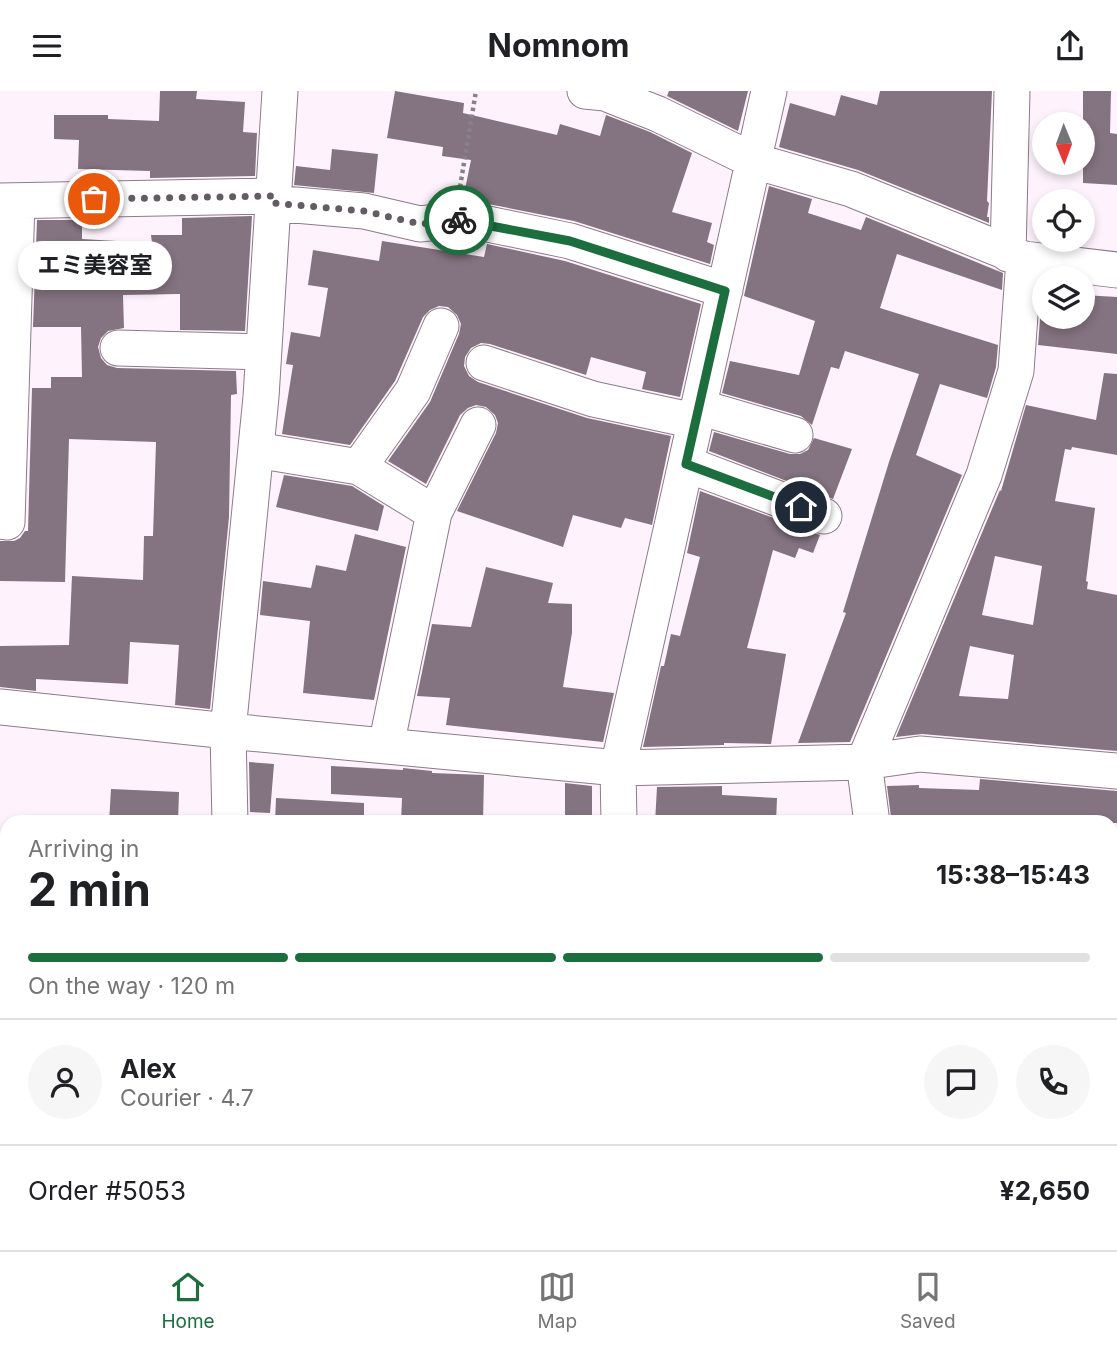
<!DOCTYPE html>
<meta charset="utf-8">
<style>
:root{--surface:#fff;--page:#f6f6f6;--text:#202124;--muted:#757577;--line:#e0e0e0;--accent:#1c6e3f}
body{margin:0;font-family:Inter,"Noto Sans JP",sans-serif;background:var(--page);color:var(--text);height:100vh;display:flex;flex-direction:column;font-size:26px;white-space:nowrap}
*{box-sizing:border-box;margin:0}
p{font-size:23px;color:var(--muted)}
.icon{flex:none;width:38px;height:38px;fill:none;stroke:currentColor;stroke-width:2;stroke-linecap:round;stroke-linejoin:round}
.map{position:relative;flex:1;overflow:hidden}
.panel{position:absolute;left:0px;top:724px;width:1118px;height:436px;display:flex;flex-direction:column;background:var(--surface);border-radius:21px 21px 0 0;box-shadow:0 4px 10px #0003}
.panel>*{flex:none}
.needle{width:46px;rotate:179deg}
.tools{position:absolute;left:1032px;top:21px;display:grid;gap:14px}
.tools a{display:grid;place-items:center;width:63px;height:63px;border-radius:50%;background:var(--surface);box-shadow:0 4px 10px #0003;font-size:35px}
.pin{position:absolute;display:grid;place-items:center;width:60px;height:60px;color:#fff;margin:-30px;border:4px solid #fff;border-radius:50%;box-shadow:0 2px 7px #0007}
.courier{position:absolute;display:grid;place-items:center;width:70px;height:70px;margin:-35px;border:5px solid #1c6e3f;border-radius:50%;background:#fff;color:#222;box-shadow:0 2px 9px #0007}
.bubble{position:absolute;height:49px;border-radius:24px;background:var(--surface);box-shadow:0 4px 10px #0003;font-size:23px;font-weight:700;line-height:49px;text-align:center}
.overview em{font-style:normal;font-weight:700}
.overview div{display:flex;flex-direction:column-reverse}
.overview{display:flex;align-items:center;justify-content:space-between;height:119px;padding:0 28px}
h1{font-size:46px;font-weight:700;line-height:52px}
.bar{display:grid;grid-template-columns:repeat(4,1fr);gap:10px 7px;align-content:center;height:84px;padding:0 28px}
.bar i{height:9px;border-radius:5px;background:var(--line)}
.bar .on{background:var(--accent)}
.bar p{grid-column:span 4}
.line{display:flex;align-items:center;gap:18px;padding:0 28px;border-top:2px solid var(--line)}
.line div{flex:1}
.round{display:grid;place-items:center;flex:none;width:74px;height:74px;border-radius:37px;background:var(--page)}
header{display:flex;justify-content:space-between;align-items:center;height:91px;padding:0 28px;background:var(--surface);font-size:32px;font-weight:700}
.dock{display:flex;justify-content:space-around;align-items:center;height:98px;border-top:2px solid var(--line);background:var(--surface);font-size:19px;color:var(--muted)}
.dock a{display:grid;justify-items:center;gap:4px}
.dock .on{color:var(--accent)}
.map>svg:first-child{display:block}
.building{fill:#847380;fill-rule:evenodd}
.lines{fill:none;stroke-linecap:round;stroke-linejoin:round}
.minor-casing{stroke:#8c7b89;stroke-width:37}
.major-casing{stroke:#84487a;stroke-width:40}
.path{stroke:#8a8188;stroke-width:4.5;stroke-dasharray:3.5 3.5;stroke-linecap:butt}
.minor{stroke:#fff;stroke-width:35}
.major{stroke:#daa5d2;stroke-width:38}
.done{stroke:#635c62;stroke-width:7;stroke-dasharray:0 12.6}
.route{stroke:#1c6e3f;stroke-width:9}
</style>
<header><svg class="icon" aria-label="menu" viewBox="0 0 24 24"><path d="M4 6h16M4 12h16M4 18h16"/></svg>Nomnom<svg class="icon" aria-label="share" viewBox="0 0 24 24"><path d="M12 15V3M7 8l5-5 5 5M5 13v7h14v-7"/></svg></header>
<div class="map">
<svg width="1117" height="1159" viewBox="0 0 1117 1159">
<rect width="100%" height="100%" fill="#fef3fc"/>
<path class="building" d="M160 0H197L196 8 245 11 243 41 257 42 255 85 150 87V80L78 78 79 49 54 48V24H108V28L159 30Z
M395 0 464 12 463 22 557 44 560 33 600 45 606 24 650 41 692 62 672 121 712 132 707 151 714 154 710 173 574 130 463 108 471 69 442 65 443 56 387 47Z
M669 0H748L738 40 667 5Z
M880 0H992L987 110 989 112 987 126H989V132L858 79 779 56 790 12 835 25 841 4 877 14Z
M1083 0H1111L1110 42 1117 43V94L1083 92Z
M332 58 378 63 374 102 294 94 296 75 330 79Z
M769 95 812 108 808 122 861 139 866 126 1003 182 1002 199 897 163 880 217 998 254 996 276 987 307 940 293 916 364 962 384 850 651 798 652 846 522 843 521 889 371 919 283 845 260 839 278 831 276 812 334 801 325 722 302 730 270 799 284 815 230 744 205Z
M252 125 245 240 180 239V203L123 204 124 237 108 240 101 247 98 256 101 267 107 274 117 277 236 280 237 303 231 304 229 426 210 618 175 614 179 554 130 551 128 593 36 588V600L0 596V555L69 554 72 485 143 489 144 445H153L156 351 69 348 65 491 0 490V450H14L20 447 25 440H28L32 297H51V286H82L81 236H33L37 129H82V148L152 152 151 144H182V127Z
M382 150 484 166 487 153 565 170 701 213 680 306 642 298 646 281 591 266 586 284 490 253 481 252 471 257 465 266 464 275 469 285 478 291 587 327 671 345 652 434 625 427 621 437 573 424 563 456 457 420 496 342 498 332 495 324 486 316 476 314 468 317 460 324 426 393 388 370 430 311 459 243 461 233 457 224 448 216 439 215 430 219 423 226 395 290 350 354 282 343 293 274 286 273 291 241 320 246 328 197 308 194 313 159 379 170Z
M1043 190 1045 191V226H1083V204L1117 206V263L1038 254Z
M1104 282 1117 283V364L1072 356 1071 359 1065 358 1055 410 1095 417 1086 490 1088 491 1087 498 1117 504V660L922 643 896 646 1000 399 1001 400 1026 314 1096 329ZM995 465 1042 475 1033 534 982 524ZM970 555 1014 564 1008 608 959 605Z
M714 341 790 363H800L808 359 814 347 852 358 833 408 709 360Z
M284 384 352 395 384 415 378 440 276 416Z
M700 400 820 444 813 462 799 457 795 467 773 459 747 557 786 563 771 653 724 652V654L643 656 661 575H664L671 543 680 545 700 466 687 462Z
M355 443 406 456 374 609 303 602 310 530 260 524 263 490 311 497 316 474 346 480Z
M486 476 553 492 548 512 572 513V542L563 596 614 602 603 651 446 634 450 607 417 605 432 533 471 536Z
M249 671 274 673 270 722 250 721Z
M331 675 403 679V677L432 680V682L484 684 483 732H401L402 707 331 703Z
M980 688 1117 700V732H1036L925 725 891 726 887 695 919 694V697L979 699Z
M565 692 592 695V732H565Z
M722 695V704L777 707 776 732H655L657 696Z
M111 698 179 701 178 732H109Z
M276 707 364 712V732H275Z"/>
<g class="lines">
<defs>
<path id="minor" d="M585 0 605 2 658 23 754 70 851 98 1024 168 1117 179
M0 110 272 105
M272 112 364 120 420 133 464 128 570 150 725 199
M1008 163 1012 0
M118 257 263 261
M484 272 593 308 695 330
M699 316 795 344
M256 359 359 376 434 422 478 334
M686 373 824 425
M359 376 413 300 441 235
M0 430 7 431 17 110
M0 616 228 640 618 677 864 671 920 663 1117 680
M386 655 434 422
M230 732 228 640 261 306 280 0
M619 732 618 677 769 0
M872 732 864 671 984 384 1016 280 1024 168
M0 870H7
M1111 971H1117
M247 1153 248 1159
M64 1159 65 1153
M635 1159 636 1153"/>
<path id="major" d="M1111 1133 1117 1132
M798 1159 868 1153"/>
</defs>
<use href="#minor" class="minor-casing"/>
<use href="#major" class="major-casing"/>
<path class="path" d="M460 96 476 0"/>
<use href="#minor" class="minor"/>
<use href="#major" class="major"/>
</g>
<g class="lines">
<path class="done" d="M94 108 272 105V112L364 120 420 133 459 129"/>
<path class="route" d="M459 129 570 150 725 200 686 373 801 416"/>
</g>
</svg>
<div class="tools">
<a><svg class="needle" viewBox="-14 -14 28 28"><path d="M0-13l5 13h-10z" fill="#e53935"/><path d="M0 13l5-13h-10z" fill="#757577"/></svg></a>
<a><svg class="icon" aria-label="locate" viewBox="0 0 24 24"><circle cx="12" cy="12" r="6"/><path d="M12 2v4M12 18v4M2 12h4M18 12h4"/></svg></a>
<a><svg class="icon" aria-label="layers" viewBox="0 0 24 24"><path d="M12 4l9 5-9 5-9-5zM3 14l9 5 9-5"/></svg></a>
</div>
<div class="pin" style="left:94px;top:108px;background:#ea580c"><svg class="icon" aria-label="bag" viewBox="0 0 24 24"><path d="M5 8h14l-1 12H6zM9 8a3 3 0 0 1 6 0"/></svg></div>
<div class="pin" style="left:801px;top:416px;background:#1f2937"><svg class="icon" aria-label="home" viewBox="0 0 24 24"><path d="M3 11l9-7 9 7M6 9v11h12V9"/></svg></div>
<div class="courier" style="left:459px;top:129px"><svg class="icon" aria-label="bike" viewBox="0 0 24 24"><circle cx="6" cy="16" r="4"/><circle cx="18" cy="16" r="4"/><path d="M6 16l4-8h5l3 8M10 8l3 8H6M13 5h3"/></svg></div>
<div class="bubble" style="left:18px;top:150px;width:154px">エミ美容室</div>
<section class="panel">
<div class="overview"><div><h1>2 min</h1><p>Arriving in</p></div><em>15:38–15:43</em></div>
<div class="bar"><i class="on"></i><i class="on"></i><i class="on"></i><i></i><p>On the way · 120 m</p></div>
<div class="line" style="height:126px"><a class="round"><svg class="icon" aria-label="person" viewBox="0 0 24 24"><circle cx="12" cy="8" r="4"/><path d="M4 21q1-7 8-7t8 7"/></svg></a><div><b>Alex</b><p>Courier · 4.7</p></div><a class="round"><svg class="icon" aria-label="chat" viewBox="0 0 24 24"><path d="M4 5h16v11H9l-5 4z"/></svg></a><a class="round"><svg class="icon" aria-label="phone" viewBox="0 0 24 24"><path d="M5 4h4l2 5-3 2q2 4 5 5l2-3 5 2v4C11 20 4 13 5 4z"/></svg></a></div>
<div class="line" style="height:91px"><div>Order #5053</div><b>¥2,650</b></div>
</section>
</div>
<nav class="dock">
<a class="on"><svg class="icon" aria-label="home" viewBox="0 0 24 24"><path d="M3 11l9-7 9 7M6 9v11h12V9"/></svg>Home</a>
<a><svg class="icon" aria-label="map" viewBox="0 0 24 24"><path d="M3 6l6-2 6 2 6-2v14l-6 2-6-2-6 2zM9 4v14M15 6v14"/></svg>Map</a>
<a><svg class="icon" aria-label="saved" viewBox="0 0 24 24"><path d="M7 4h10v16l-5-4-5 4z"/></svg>Saved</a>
</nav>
